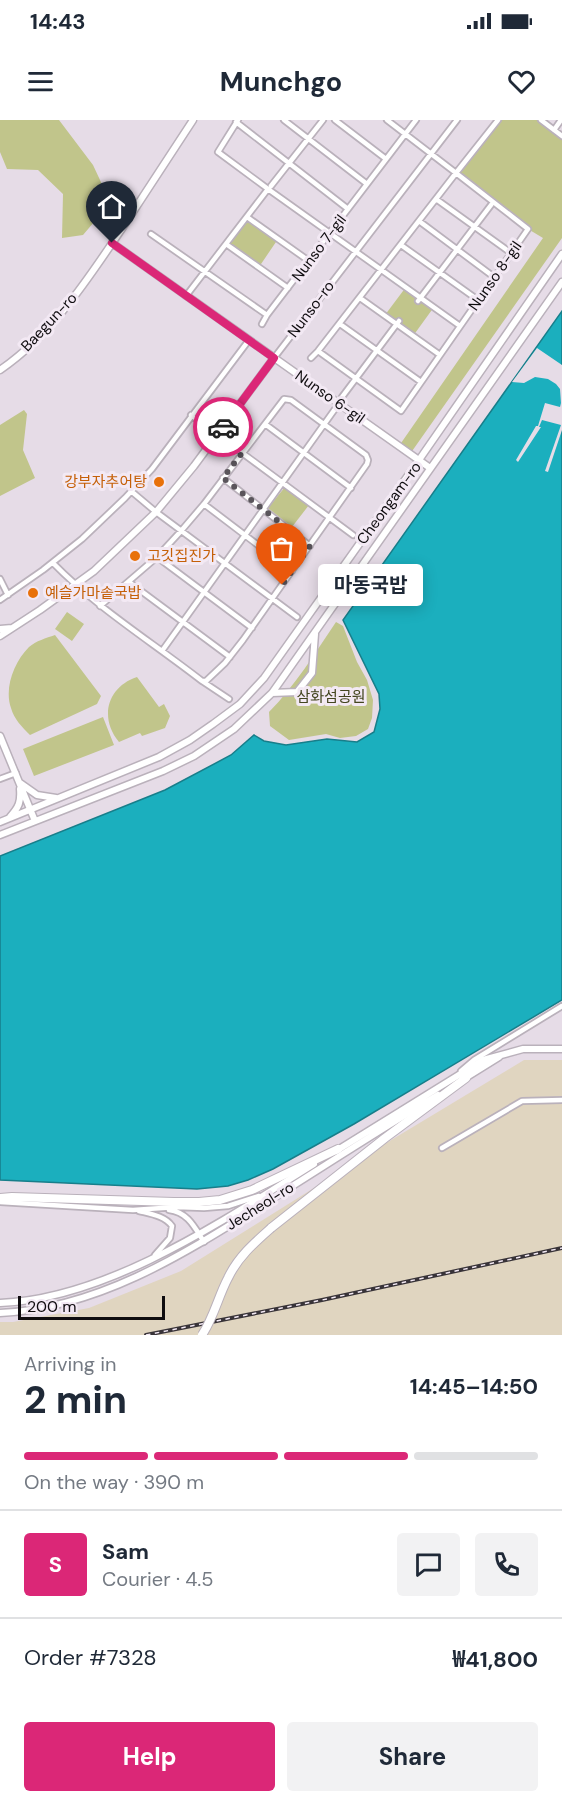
<!DOCTYPE html>
<meta charset="utf-8">
<style>
:root{--surface:#fff;--page:#f2f2f3;--text:#1f2937;--muted:#747a83;--line:#e0e1e3;--accent:#db2777}
body{margin:0;font-family:"DM Sans","Noto Sans KR",sans-serif;background:var(--page);color:var(--text);height:100vh;display:flex;flex-direction:column;font-size:22px;white-space:nowrap}
*{box-sizing:border-box;margin:0}
p{font-size:20px;color:var(--muted)}
.icon{flex:none;width:33px;height:33px;fill:none;stroke:currentColor;stroke-width:2;stroke-linecap:round;stroke-linejoin:round}
.map{position:relative;height:1215px;overflow:hidden}
.panel{display:flex;flex-direction:column;background:var(--surface);flex:1}
.panel>*{flex:none}
.scale{position:absolute;left:18px;bottom:15px;width:147px;box-sizing:border-box;padding-left:6px;border:3px solid #0f0c0f;border-top:0;font-size:16px;line-height:21px;white-space:nowrap;color:#0f0c0f;-webkit-text-stroke:4px #f3e9f4;paint-order:stroke}
.pin{position:absolute;display:grid;place-items:center;width:51px;height:51px;color:#fff;margin:-62px -26px;border-radius:50% 50% 50% 0;rotate:-45deg;box-shadow:0 0 6px #0007}
.pin .icon{rotate:45deg}
.courier{position:absolute;display:grid;place-items:center;width:60px;height:60px;margin:-30px;border:4px solid #db2777;border-radius:50%;background:#fff;color:#222;box-shadow:0 2px 8px #0007}
.bubble{position:absolute;height:42px;border-radius:6px;background:var(--surface);box-shadow:0 3px 15px #0003;font-size:20px;font-weight:700;line-height:42px;text-align:center}
.head em{font-style:normal;font-weight:700}
.head div{display:flex;flex-direction:column-reverse}
.head{display:flex;align-items:center;justify-content:space-between;height:102px;padding:0 24px}
h1{font-size:39px;font-weight:700;line-height:45px}
.bar{display:grid;grid-template-columns:repeat(4,1fr);gap:9px 6px;align-content:center;height:72px;padding:0 24px}
.bar i{height:8px;border-radius:4px;background:var(--line)}
.bar .active{background:var(--accent)}
.bar p{grid-column:span 4}
.line{display:flex;align-items:center;gap:15px;padding:0 24px;border-top:2px solid var(--line)}
.line div{flex:1}
.round{display:grid;place-items:center;flex:none;width:63px;height:63px;border-radius:6px;background:var(--page)}
.primary-button{display:flex;gap:12px;margin-top:auto;padding:12px 24px}
.primary-button a{flex:1;height:69px;border-radius:6px;background:var(--accent);color:#fff;font-size:24px;font-weight:700;line-height:69px;text-align:center}
.primary-button a+a{background:var(--page);color:var(--text)}
.status{display:flex;justify-content:space-between;align-items:center;height:42px;padding:0 30px;background:var(--surface);direction:ltr}
.status svg{height:16px;fill:currentColor}
header{display:flex;justify-content:space-between;align-items:center;height:78px;padding:0 24px;background:var(--surface);font-size:27px;font-weight:700}
.map>svg:first-child{display:block}
.industrial{fill:#e0d5c0}
.green{fill:#c1c58b}
.water{fill:#1bafbe;stroke:#177e8a;stroke-width:1.5}
.pier{fill:#e6dce7}
.lines{fill:none;stroke-linecap:round;stroke-linejoin:round}
.street-casing{stroke:#bab1bb;stroke-width:8}
.secondary-casing{stroke:#bab1bb;stroke-width:9}
.highway-casing{stroke:#bab1bb;stroke-width:10}
.street{stroke:#fff;stroke-width:4.5}
.secondary{stroke:#fff;stroke-width:6}
.highway{stroke:#fff;stroke-width:8}
.rail-casing{stroke:#383338;stroke-width:4}
.rail{stroke:#f3e9f4;stroke-width:1.5;stroke-dasharray:4.5;stroke-linecap:butt}
.highway-bridge-casing{stroke:#bab1bb;stroke-width:10;stroke-linecap:butt}
.highway-bridge{stroke:#fff;stroke-width:8}
.done{stroke:#5a555b;stroke-width:6;stroke-dasharray:0 10.8}
.route{stroke:#db2777;stroke-width:8}
.food-dot{fill:#e8710a;stroke:#f3e9f4;stroke-width:2}
.labels{text-anchor:middle;stroke-width:6;stroke-linejoin:round;paint-order:stroke}
.street-label{font-size:15px;fill:#0f0c0f;stroke:#f3e9f4}
.food-label{font-size:15px;fill:#c56008;stroke:#f3e9f4;text-anchor:start}
.park-label{font-size:15px;fill:#43451f;stroke:#f3e9f4}
</style>
<div class="status"><b>14:43</b><svg viewBox="0 0 49 12"><path d="M0 12V9h3v3zM5 12V6h3v6zM10 12V3h3v9zM15 12V0h3v12zM26 1h20v11H26zM47 4h2v5h-2z"/></svg></div>
<header><svg class="icon" aria-label="menu" viewBox="0 0 24 24"><path d="M4 6h16M4 12h16M4 18h16"/></svg>Munchgo<svg class="icon" aria-label="heart" viewBox="0 0 24 24"><path d="M12 20l-8-8c-3-5 5-10 8-4 3-6 11-1 8 4z"/></svg></header>
<div class="map">
<svg width="562" height="1215" viewBox="0 0 562 1215">
<rect width="100%" height="100%" fill="#e6dce7"/>
<path class="industrial" d="M524 940H562V1215H0V1202H13L89 1188 181 1151 373 1031Z"/>
<path class="green" d="M0 0H59L93 45 107 75 100 95 83 115 62 118 63 74 38 50 7 49 0 32Z
M498 0H541L562 16V118L410 334 399 326 543 118 528 109 456 53Z
M247 97 278 119 259 147 226 124Z
M406 167 434 187 413 216 385 195Z
M24 290 27 294 23 330 35 358 0 376V305Z
M285 367 309 385 292 407 268 388Z
M67 492 84 504 72 521 55 509Z
M336 502 343 506 357 542 367 560 373 580 372 598 368 609 356 616 340 618 326 614 289 620 270 606 269 592C295 566 315 533 336 502Z
M55 515 101 576 97 584 30 615C22 607 14 599 11 588 4 568 14 542 29 527 36 521 46 518 55 515Z
M137 557 159 587 164 584 170 596 165 608 142 616 140 613 119 622C99 598 107 567 137 557Z
M103 597 114 625 34 656 23 629Z"/>
<path class="water" d="M562 191V880L354 1004 273 1049 248 1060 228 1066 197 1069 0 1060V736L165 670 231 635 254 615 264 621 286 625 327 619 357 622 374 612 380 589 379 574 343 500Z"/>
<path class="pier" d="M537 228 562 245V310L548 352 545 351 561 305 542 300 539 307H541L518 342 516 340 536 306H538L545 283 560 287 561 283 560 269 556 264 548 259 535 257 524 263 512 262Z"/>
<g class="lines">
<defs>
<path id="street" d="M284 0 367 64
M335 0 386 39
M387 0 456 53 498 0
M541 0 562 16
M236 2 348 89
M554 10 561 0
M271 66 323 0
M268 69 460 206
M436 79 511 133
M247 97 309 141
M419 101 494 157
M151 114 267 195 416 0
M226 124 288 168
M401 125 478 180
M186 176 268 69 218 32 238 0
M360 178 440 235
M418 181 491 85
M262 204 267 195
M340 204 421 262
M274 238 457 0
M311 238 318 231 456 53 528 109 401 291 318 231
M342 277 399 201
M191 295 353 415
M265 304 351 368
M223 358 310 426
M131 371 156 392 297 497
M204 384 292 451
M157 437 252 508
M53 443C97 488 152 522 202 561H206L225 543 243 520 367 344 368 340 366 335 291 280 284 279 204 384 181 411 157 437 100 486
M0 459 8 475
M129 462 230 537
M0 480 43 450 82 419 125 378 152 349 249 220
M162 531 335 289
M202 561 229 579
M0 659 16 653
M461 951 474 940 562 886
M442 1028 522 981 562 980
M0 1082 133 1090 177 1087 204 1088 228 1086 259 1076
M169 1090C188 1092 195 1108 204 1122
M139 1091C151 1094 165 1096 172 1106L170 1118 155 1135"/>
<path id="secondary" d="M112 123 430 348
M0 250C53 214 90 156 125 104 148 69 170 35 193 0
M0 509 12 508
M0 516 40 490 94 451 156 392 194 346 274 238
M272 573 297 572 312 553 315 514
M0 616 35 701
M20 663 37 675 56 678
M10 697C19 687 21 682 20 669
M0 702 159 637 190 620 213 604 240 584 264 558 419 340 562 134
M0 715 163 651 194 636 234 609 272 573 562 162
M462 960 499 937
M336 1031 483 940 523 929H562
M0 1183C108 1179 224 1100 314 1044
M0 1193C103 1188 190 1130 275 1077 329 1043 383 1008 438 975"/>
<path id="highway" d="M0 1078 12 1077 174 1082H199L220 1080 252 1070 338 1029
M271 1108 385 1018 466 958"/>
</defs>
<use href="#street" class="street-casing"/>
<use href="#secondary" class="secondary-casing"/>
<use href="#highway" class="highway-casing"/>
<use href="#street" class="street"/>
<use href="#secondary" class="secondary"/>
<use href="#highway" class="highway"/>
<defs>
<path id="rail" d="M146 1215 322 1180 562 1128"/>
</defs>
<use href="#rail" class="rail-casing"/>
<use href="#rail" class="rail"/>
<defs>
<path id="highway-bridge" d="M202 1215C214 1197 218 1177 228 1158 238 1137 254 1123 271 1108"/>
</defs>
<use href="#highway-bridge" class="highway-bridge-casing"/>
<use href="#highway-bridge" class="highway-bridge"/>
</g>
<g class="lines">
<path class="done" d="M223 307 217 315 242 333 223 358 310 426 282 465"/>
<path class="route" d="M112 123 274 238 223 307"/>
</g>
<g class="food-dot">
<circle cx="159" cy="362" r="6"/>
<circle cx="135" cy="436" r="6"/>
<circle cx="33" cy="473" r="6"/>
</g>
<g class="labels">
<g class="street-label">
<text transform="translate(319 128) rotate(-53)" y="5">Nunso 7-gil</text>
<text transform="translate(495 156) rotate(-55)" y="5">Nunso 8-gil</text>
<text transform="translate(311 189) rotate(-53)" y="5">Nunso-ro</text>
<text transform="translate(49 202) rotate(-47)" y="5">Baegun-ro</text>
<text transform="translate(330 277) rotate(35)" y="5">Nunso 6-gil</text>
<text transform="translate(389 383) rotate(-54)" y="5">Cheongam-ro</text>
<text transform="translate(260 1086) rotate(-32)" y="5">Jecheol-ro</text>
</g>
<g class="food-label">
<text x="147" y="367" text-anchor="end">강부자추어탕</text>
<text x="147" y="441">고깃집진가</text>
<text x="45" y="478">예슬가마솥국밥</text>
</g>
<g class="park-label">
<text x="331" y="582">삼화섬공원</text>
</g>
</g>
</svg>
<div class="scale">200 m</div>
<div class="pin" style="left:282px;top:465px;background:#ea580c"><svg class="icon" aria-label="bag" viewBox="0 0 24 24"><path d="M5 8h14l-1 12H6zM9 8a3 3 0 0 1 6 0"/></svg></div>
<div class="pin" style="left:112px;top:123px;background:#1f2937"><svg class="icon" aria-label="home" viewBox="0 0 24 24"><path d="M3 11l9-7 9 7M6 9v11h12V9"/></svg></div>
<div class="courier" style="left:223px;top:307px"><svg class="icon" aria-label="car" viewBox="0 0 24 24"><path d="M5 17H2v-5l4-1 3-4h7l3 4 3 1v5h-3M9 17h6M6 11h13"/><circle cx="7" cy="17" r="2"/><circle cx="17" cy="17" r="2"/></svg></div>
<div class="bubble" style="left:318px;top:444px;width:105px">마동국밥</div>
</div>
<section class="panel">
<div class="head"><div><h1>2 min</h1><p>Arriving in</p></div><em>14:45–14:50</em></div>
<div class="bar"><i class="active"></i><i class="active"></i><i class="active"></i><i></i><p>On the way · 390 m</p></div>
<div class="line" style="height:108px"><b class="round" style="background:var(--accent);color:#fff">S</b><div><b>Sam</b><p>Courier · 4.5</p></div><a class="round"><svg class="icon" aria-label="chat" viewBox="0 0 24 24"><path d="M4 5h16v11H9l-5 4z"/></svg></a><a class="round"><svg class="icon" aria-label="phone" viewBox="0 0 24 24"><path d="M5 4h4l2 5-3 2q2 4 5 5l2-3 5 2v4C11 20 4 13 5 4z"/></svg></a></div>
<div class="line" style="height:78px"><div>Order #7328</div><b>₩41,800</b></div>
<div class="primary-button"><a>Help</a><a>Share</a></div>
</section>
